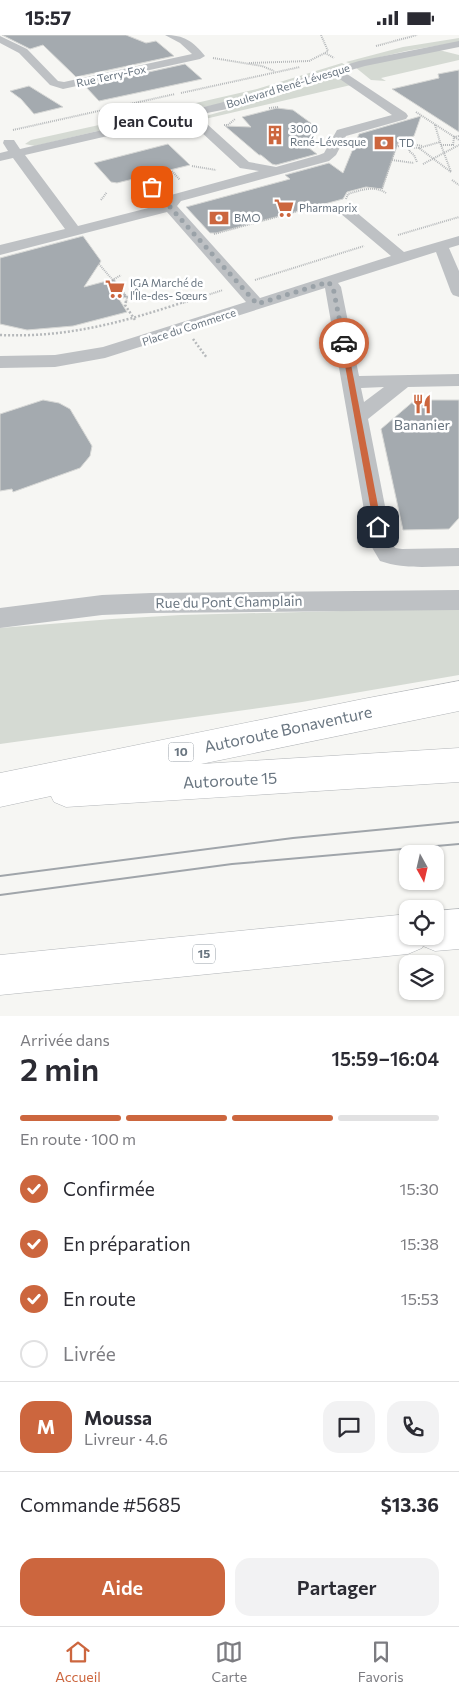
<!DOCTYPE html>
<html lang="fr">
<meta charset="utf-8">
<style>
:root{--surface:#fff;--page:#f2f2f3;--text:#2b2b33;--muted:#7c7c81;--line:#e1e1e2;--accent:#cc663e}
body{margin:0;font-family:Commissioner,sans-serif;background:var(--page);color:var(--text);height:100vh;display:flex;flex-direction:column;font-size:19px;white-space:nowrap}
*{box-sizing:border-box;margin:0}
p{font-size:16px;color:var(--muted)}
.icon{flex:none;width:28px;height:28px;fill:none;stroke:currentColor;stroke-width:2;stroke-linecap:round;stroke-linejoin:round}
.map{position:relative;height:981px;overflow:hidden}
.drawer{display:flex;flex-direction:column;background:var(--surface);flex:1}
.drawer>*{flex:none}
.needle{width:32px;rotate:172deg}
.controls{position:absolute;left:399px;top:810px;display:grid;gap:10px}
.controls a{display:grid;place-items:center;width:45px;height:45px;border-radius:10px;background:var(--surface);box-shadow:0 1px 4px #0004;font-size:25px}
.pin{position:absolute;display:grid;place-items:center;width:42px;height:42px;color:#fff;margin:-21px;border-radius:10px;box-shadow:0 2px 8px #0006}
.courier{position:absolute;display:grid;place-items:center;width:50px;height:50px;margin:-25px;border:4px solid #cc663e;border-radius:50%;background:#fff;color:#222;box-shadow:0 1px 6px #0007}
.bubble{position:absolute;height:35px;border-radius:15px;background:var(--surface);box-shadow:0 1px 4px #0004;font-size:16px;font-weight:600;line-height:35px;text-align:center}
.head em{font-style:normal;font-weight:600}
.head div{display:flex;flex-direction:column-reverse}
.head{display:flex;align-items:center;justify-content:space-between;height:85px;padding:0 20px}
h1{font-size:32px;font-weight:600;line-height:38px}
.bar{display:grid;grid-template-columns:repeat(4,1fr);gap:8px 5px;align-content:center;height:60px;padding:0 20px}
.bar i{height:6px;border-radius:4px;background:var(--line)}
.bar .selected{background:var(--accent)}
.bar p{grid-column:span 4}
.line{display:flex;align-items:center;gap:12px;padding:0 20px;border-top:1px solid var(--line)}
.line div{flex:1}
.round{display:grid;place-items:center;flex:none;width:52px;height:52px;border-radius:15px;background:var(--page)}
ol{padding:0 20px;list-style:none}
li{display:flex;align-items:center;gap:15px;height:55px}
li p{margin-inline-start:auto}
li .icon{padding:5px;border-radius:50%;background:var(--accent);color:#fff;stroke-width:4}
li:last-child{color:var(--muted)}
li i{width:28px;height:28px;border:2px solid var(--line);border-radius:50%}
.action{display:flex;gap:10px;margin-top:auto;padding:10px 20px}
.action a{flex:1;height:58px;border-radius:15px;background:var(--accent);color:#fff;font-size:20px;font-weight:600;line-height:58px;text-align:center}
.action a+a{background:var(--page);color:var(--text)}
.status{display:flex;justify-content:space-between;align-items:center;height:35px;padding:0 25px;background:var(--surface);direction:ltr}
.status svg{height:14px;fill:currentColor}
.dock{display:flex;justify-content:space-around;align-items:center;height:70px;border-top:1px solid var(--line);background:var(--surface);font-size:14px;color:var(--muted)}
.dock a{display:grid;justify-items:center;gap:2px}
.dock .selected{color:var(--accent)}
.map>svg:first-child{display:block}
.green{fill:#d5dad3}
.building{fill:#a4aaaf;stroke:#d7d8d6}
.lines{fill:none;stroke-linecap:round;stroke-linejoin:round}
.highway-casing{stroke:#b2b5b8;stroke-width:1}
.path-far1{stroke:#b6b9bb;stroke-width:2;stroke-dasharray:1 1;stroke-linecap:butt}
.path{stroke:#b6b9bb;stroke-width:2.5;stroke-dasharray:2 2;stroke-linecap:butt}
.minor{fill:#bec1c4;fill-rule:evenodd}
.highway{fill:#fff;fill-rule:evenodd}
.tram{stroke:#a0a5aa;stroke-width:2}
.route{fill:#cc663e}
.done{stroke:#9aa2a8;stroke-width:5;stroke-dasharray:0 9}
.labels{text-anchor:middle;stroke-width:5;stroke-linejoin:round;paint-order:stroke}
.far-street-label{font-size:11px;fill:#697580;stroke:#fff}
.far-poi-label{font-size:11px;fill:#697580;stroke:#fff;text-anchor:start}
.shield{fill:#fff;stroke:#969ea6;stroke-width:1}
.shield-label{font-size:12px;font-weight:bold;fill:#697580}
.poi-label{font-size:14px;fill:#697580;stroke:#fff}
.street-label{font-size:14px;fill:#697580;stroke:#fff}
.near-street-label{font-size:16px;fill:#697580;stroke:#fff}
</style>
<div class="status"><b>15:57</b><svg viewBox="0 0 49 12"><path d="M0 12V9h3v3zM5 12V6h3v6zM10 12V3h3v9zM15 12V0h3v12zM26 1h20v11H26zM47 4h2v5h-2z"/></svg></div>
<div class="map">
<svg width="459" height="981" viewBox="0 0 459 981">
<rect width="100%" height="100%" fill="#f6f6f3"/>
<path class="green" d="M459 3V7L406 16 351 29 346 27 403 12Z
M439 15 459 20V25L381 43 386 46 371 45 355 32Z
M342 28 347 31C322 38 210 77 193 72L192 70 196 68 257 54Z
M338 41 351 50 205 84 202 82 274 62Z
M167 75 173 78 35 111 25 109 31 105Z
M459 573V640L302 667 0 709V593L112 584 181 580Z"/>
<path class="building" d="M2 0H126L146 8 156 6 174 21 76 42 43 10 30 14Z
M185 29 202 44 99 66 85 51Z
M459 35V97L392 54 439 43 438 39Z
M29 51 63 72 34 79 21 64 10 56Z
M277 73 293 75 319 94 309 113 317 119 276 130 272 129 261 120H259L225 91 251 92 242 82Z
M421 81 414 101 399 105 382 154 366 152 347 157 343 164 216 198H210L186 172 290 144 285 140 329 128 343 138 359 99Z
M168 109 190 130 117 148 111 147 94 128Z
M83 201 101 226 84 252 114 244 127 262 119 264 127 277 73 291 27 295 0 289V223Z
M43 365 59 368 70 374 92 411 90 421 80 433 13 457 12 454 0 456V379Z
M415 365H459V483L449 494 403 495 381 394Z"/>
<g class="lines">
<defs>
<path id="highway" d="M459 646V676L201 729 459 713V747L66 772 54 767 51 761 0 772V738L363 664Z
M459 874V914L435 916 423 911 422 913 408 919 0 960V920L408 879V901H435V876Z"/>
</defs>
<use href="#highway" class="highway-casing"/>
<path class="path-far1" d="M321 0 328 16 325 18
M376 11 417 0
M213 23 262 31 274 36
M249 28 309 26 325 18 334 23
M181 58 300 32
M269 73 278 72
M416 77 459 105
M224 90H228L235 84
M435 90 440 107
M13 95 175 59
M440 107 441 110 451 137 419 113Z
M441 110H455
M453 110 454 102 459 101
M396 111 419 113
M410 113 409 116 414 120 417 127
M392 125 414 128
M423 129 459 110
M192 131 216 135
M172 136 180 145
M452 145 459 150
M382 154 398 106 422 111
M346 164 348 159C361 155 374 150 386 158
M101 165 107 157
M214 199 320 170 331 172
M398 200 459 182
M99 229 127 262 126 268
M114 244 121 240
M255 245 364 211
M127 262 137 259
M183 268 223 255"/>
<path class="path" d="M126 266 125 270 135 285
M0 300C67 303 124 287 187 266
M193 304 207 323"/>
<path class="minor" d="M165 0C184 0 193 6 205 21L200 24 63 54 50 50 19 18 0 8V1L27 14 58 46 64 47 192 19 180 8Z
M459 6V12L365 31 344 37 406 78 408 81 406 84 346 101 336 120 329 126 181 166 177 171 260 263 391 221 340 178 338 175 340 172H350L404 217 459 201V210L449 213 459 236V262L453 260 451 257 436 217 338 248 341 252 359 341 459 339V351L408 352 368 384 392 507 395 513 402 514 459 513V531C433 531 406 535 380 526L370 509 325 253 105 323 55 332 0 333V321L55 320 103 312 246 267 167 177 0 220V210L65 194 13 123 0 126V118L8 116 3 108 4 105H14L20 114 180 77 175 72 181 68 191 75 220 68 359 26ZM334 40 392 80 337 95 324 118 319 120 276 132 249 127 197 80 227 74ZM186 83 240 133 259 136 171 160 169 163 157 149H147L145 152 160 170 78 191 25 120ZM384 352 364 367 361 353Z
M459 555V575L151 578 102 580 0 593V573L102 560 151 558Z"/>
<use href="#highway" class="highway"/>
<path class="tram" d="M0 841 293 803 459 787
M0 860 232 829 459 809"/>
</g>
<path class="route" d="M344 306 347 308 382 492 378 495 374 492 341 308Z"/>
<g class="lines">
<path class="done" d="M152 152 257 269 328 247 333 252 344 308"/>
</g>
<defs>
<symbol id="building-bare" viewBox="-9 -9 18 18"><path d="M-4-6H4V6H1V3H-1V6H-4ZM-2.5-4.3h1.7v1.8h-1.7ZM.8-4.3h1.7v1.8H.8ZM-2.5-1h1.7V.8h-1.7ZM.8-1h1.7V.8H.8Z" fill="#cc663e" stroke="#fff" stroke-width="2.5" paint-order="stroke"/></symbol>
<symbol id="bank-bare" viewBox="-9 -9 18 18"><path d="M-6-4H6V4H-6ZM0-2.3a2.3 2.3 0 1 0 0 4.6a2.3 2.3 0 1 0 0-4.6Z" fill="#cc663e" stroke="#fff" stroke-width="2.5" paint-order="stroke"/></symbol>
<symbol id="supermarket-bare" viewBox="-9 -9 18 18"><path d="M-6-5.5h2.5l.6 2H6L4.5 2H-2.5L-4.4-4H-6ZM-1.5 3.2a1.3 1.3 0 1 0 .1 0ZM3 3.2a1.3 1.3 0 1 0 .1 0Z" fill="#cc663e" stroke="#fff" stroke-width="2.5" paint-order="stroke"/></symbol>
<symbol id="restaurant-bare" viewBox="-9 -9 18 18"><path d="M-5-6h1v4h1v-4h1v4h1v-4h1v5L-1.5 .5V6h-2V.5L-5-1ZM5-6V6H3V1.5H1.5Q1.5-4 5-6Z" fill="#cc663e" stroke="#fff" stroke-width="2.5" paint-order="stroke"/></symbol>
</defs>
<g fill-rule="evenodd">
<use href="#building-bare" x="261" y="86" width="28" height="28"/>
<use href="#bank-bare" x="370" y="94" width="28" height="28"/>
<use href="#supermarket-bare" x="270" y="159" width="28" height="28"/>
<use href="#bank-bare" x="205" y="169" width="28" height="28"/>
<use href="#supermarket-bare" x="101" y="240" width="28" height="28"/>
<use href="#restaurant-bare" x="408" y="355" width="28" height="28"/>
</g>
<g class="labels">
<g class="far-street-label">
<text transform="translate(111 41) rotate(-12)" y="4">Rue Terry-Fox</text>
<text transform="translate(288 51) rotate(-17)" y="4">Boulevard René-Lévesque</text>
<text transform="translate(189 292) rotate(-18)" y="4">Place du Commerce</text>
</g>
<g class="far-poi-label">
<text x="290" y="98">3000<tspan x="290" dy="13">René-Lévesque</tspan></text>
<text x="399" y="112">TD</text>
<text x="299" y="177">Pharmaprix</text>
<text x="234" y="187">BMO</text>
<text x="130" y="252">IGA Marché de<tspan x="130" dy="13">l'Île-des- Sœurs</tspan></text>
</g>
<g class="shield">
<rect x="168.5" y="707.5" width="25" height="19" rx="4"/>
<rect x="193" y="909.5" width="22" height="19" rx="4"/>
</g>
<g class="shield-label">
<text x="181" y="721">10</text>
<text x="204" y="923">15</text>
</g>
<g class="poi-label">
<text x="422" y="395">Bananier</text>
</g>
<g class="street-label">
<text transform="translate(229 567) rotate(-1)" y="5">Rue du Pont Champlain</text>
</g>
<g class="near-street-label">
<text transform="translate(288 694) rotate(-12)" y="6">Autoroute Bonaventure</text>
<text transform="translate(230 745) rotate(-3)" y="6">Autoroute 15</text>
</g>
</g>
</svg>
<div class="controls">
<a><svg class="needle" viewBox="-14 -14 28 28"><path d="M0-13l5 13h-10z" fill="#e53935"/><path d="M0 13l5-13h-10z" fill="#7c7c81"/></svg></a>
<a><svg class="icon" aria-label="locate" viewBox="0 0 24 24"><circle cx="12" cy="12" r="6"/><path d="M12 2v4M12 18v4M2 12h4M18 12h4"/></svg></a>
<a><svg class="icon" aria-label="layers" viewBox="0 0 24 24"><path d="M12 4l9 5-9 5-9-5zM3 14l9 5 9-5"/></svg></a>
</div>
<div class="pin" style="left:152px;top:152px;background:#ea580c"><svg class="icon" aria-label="bag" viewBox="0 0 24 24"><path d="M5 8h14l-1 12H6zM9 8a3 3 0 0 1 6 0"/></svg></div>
<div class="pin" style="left:378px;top:492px;background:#1f2937"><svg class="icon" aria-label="home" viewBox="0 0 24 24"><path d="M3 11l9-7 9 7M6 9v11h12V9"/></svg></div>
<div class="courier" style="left:344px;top:308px"><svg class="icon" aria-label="car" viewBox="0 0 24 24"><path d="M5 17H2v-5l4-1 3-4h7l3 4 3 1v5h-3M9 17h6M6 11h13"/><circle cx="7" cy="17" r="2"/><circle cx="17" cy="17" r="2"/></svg></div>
<div class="bubble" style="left:98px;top:68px;width:110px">Jean Coutu</div>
</div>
<section class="drawer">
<div class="head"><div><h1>2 min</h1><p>Arrivée dans</p></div><em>15:59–16:04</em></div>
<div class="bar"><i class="selected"></i><i class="selected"></i><i class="selected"></i><i></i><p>En route · 100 m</p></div>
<ol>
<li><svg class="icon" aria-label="check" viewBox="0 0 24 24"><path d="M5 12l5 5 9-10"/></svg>Confirmée<p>15:30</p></li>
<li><svg class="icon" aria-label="check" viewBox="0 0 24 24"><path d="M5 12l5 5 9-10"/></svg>En préparation<p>15:38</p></li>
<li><svg class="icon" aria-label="check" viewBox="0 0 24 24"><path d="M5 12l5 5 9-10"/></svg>En route<p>15:53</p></li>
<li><i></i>Livrée</li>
</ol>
<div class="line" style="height:90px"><b class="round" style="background:var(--accent);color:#fff">M</b><div><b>Moussa</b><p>Livreur · 4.6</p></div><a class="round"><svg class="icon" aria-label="chat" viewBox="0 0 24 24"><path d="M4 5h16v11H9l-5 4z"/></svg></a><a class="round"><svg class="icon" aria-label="phone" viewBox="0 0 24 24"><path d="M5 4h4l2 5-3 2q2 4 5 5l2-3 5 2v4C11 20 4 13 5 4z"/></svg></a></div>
<div class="line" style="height:65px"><div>Commande #5685</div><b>$13.36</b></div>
<div class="action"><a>Aide</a><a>Partager</a></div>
</section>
<nav class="dock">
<a class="selected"><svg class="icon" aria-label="home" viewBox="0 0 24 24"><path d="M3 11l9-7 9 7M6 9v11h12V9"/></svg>Accueil</a>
<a><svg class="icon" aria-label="map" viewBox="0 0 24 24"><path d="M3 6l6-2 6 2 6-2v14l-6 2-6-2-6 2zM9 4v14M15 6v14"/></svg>Carte</a>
<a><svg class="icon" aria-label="saved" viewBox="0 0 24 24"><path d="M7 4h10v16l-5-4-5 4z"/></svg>Favoris</a>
</nav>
